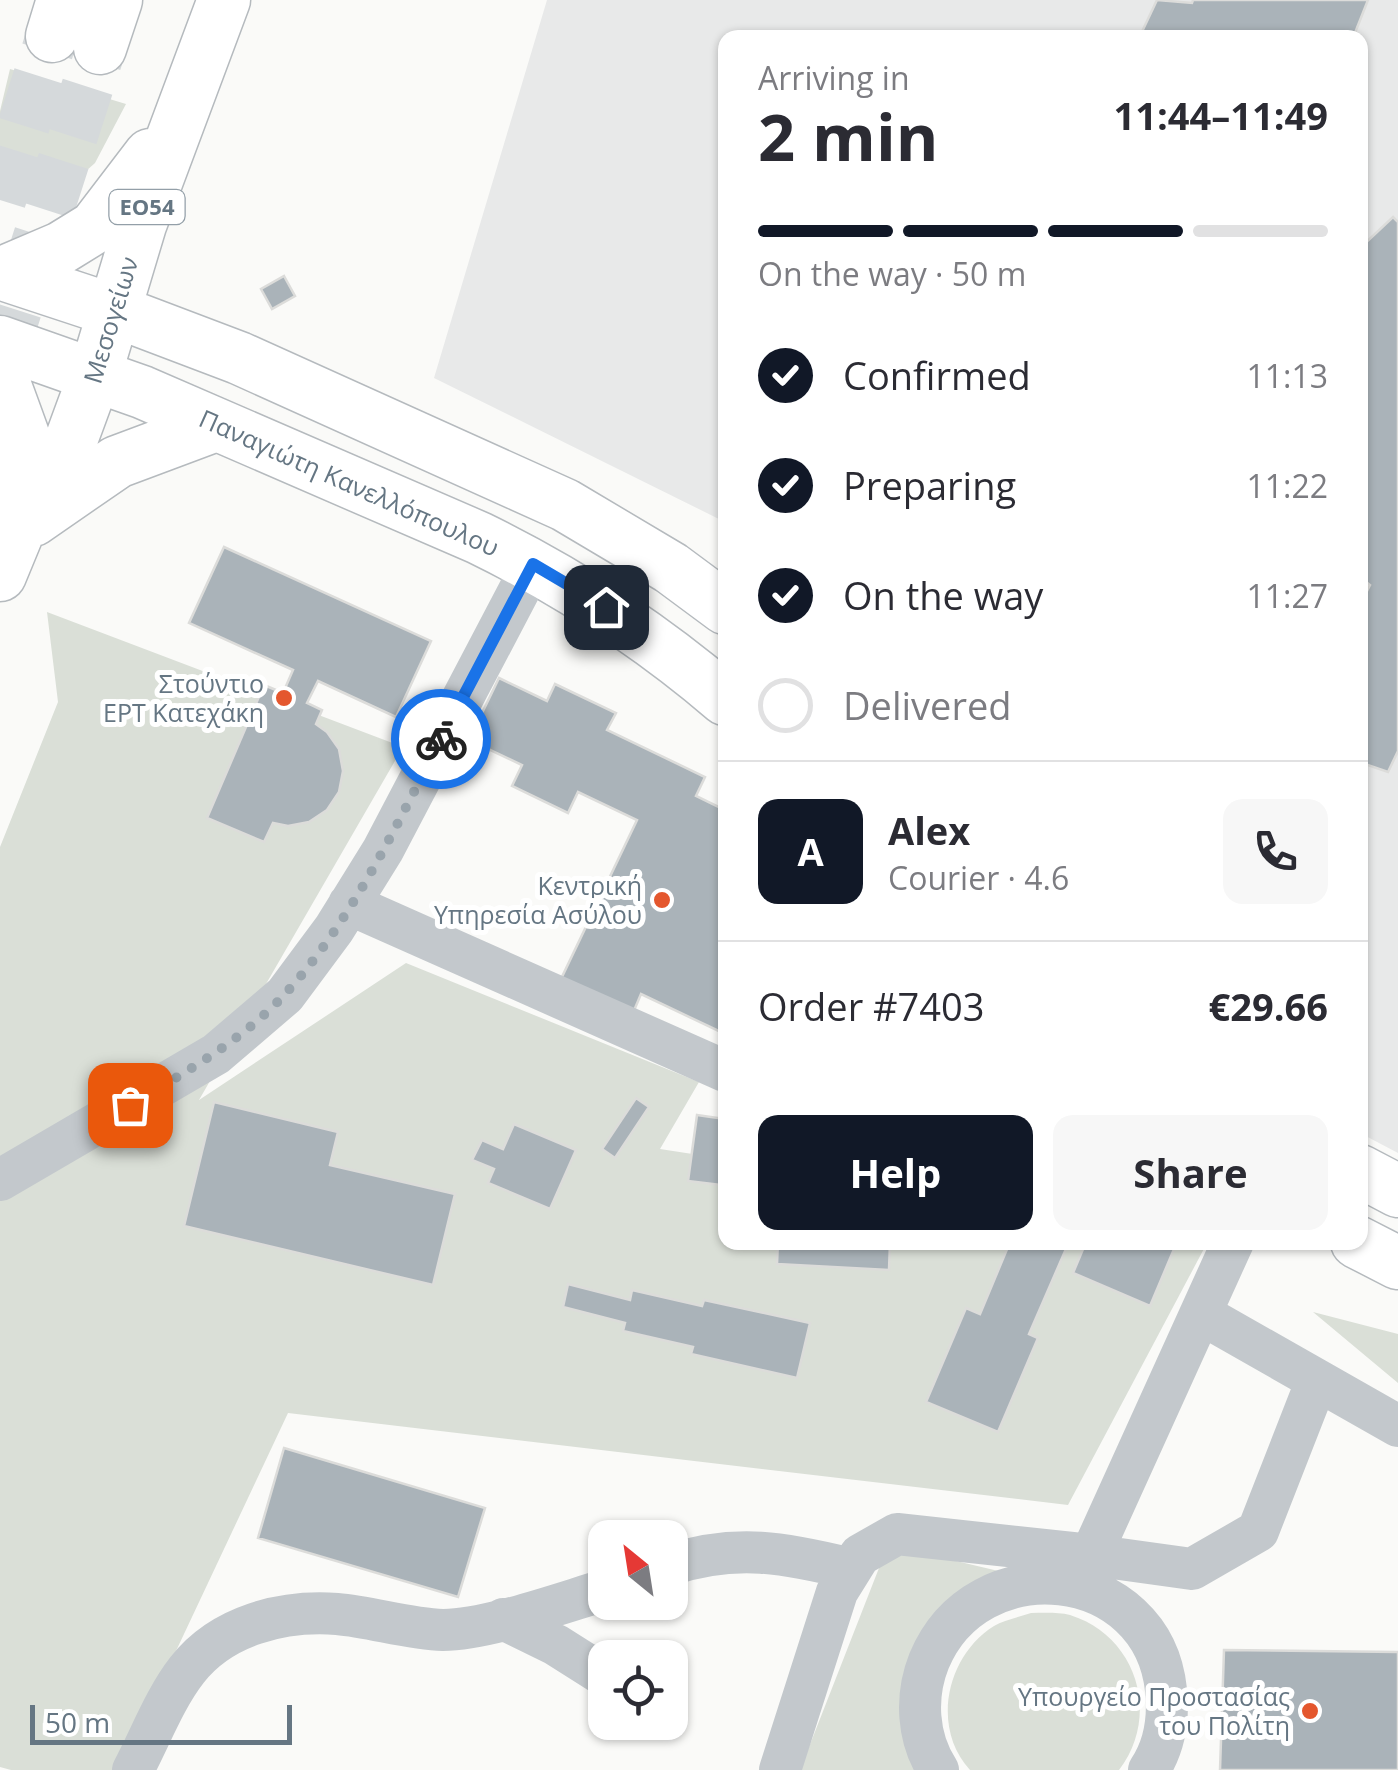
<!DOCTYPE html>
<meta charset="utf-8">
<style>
:root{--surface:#fff;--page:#f7f7f7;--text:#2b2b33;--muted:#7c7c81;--line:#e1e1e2;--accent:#111827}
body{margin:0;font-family:"Open Sans",sans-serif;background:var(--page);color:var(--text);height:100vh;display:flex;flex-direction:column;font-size:38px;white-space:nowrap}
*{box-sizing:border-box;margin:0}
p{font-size:32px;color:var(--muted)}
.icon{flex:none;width:55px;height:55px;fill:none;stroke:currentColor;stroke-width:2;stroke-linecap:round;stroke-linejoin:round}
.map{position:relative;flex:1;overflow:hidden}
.drawer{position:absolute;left:718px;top:30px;width:650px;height:1220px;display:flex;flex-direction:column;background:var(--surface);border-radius:20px;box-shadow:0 2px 8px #0004}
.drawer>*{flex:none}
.needle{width:65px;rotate:330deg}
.controls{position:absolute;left:588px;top:1520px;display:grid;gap:20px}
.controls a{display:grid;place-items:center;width:100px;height:100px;border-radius:20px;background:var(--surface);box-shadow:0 2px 8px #0004;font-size:50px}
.scale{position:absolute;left:30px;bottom:25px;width:262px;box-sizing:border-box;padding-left:10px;border:5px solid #657683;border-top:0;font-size:28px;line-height:35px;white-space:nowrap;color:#657683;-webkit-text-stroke:8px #fff;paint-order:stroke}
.pin{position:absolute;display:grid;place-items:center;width:85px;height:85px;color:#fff;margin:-42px;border-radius:20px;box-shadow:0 5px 15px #0006}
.courier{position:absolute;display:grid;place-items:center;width:100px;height:100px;margin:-50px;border:8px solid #1a73e8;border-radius:50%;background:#fff;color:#222;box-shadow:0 2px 12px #0007}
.headline em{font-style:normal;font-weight:700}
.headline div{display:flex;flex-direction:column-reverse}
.headline{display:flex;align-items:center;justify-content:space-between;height:170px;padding:0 40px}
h1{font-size:65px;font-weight:700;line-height:75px}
.bar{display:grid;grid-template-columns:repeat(4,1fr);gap:15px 10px;align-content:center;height:120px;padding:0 40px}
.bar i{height:12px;border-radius:8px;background:var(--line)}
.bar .current{background:var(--accent)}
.bar p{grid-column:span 4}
.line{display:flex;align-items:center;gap:25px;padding:0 40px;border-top:2px solid var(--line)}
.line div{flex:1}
.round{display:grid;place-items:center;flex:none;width:105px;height:105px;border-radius:20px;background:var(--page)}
ol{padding:0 40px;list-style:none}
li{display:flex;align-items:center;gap:30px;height:110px}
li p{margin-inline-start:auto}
li .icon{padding:10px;border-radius:50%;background:var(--accent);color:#fff;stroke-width:4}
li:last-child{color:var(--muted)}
li i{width:55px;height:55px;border:5px solid var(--line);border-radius:50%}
.primary-button{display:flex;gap:20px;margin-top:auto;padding:20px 40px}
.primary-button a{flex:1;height:115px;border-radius:20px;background:var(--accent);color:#fff;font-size:40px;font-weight:700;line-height:115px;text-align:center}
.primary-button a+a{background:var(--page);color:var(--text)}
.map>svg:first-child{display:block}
.built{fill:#e8e9e9}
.green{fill:#dadfd7}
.building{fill:#aab3b9;stroke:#dcdcda;stroke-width:2.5}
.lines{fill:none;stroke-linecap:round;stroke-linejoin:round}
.major-tunnel{stroke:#d5d9db;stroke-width:52;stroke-dasharray:52 26;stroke-linecap:butt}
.major-casing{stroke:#b5babe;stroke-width:55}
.minor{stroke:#c3c8cc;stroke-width:42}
.major{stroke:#fff;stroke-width:52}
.done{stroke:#99a4ac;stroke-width:10;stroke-dasharray:0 18}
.route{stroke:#1a73e8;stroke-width:12}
.poi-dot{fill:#e4572e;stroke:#fff;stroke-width:4}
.labels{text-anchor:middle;stroke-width:10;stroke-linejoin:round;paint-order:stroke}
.shield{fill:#fff;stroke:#939fa8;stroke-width:2.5}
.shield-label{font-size:22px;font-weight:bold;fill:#657683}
.street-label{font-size:25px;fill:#657683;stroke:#fff}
.poi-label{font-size:25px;fill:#657683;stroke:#fff;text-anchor:end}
</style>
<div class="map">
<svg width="1398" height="1770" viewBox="0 0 1398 1770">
<rect width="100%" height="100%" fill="#fafaf8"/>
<path class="built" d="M547 0H1398V1153L1360 1133V38H725V522L434 378Z"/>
<path class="green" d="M10 69 126 104 95 163 68 187 0 162V111Z
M47 612 403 747 199 1100 406 963 699 1082 660 1149 725 1159V1242L1207 1243 1068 1505 288 1413 120 1770H11L0 1767V847L58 702Z
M1313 1312 1398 1334V1383Z
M888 1545 1007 1573 946 1612 921 1770H800Z
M1031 1613C1043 1613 1058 1612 1070 1615 1137 1636 1161 1715 1119 1770H970C931 1728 946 1656 994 1626 1004 1620 1019 1617 1031 1613Z"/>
<path class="building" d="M1157 0 1192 3 1193 0H1368L1353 38H1139Z
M1393 217 1398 222V751L1388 772 1362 763 1360 767V605L1370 585 1360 577V248Z
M284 276 295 296 272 309 261 289Z
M224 547 431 641 396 717 318 681 307 703 322 710 316 724 327 732 339 749 343 771 339 792 327 810 309 822 288 826 273 823 264 842 207 818 264 685 283 693 293 670 189 623Z
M499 678 547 701 555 684 616 713 607 730 705 777 696 796 725 810V1034L641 994 633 1013 561 979 637 820 578 792 568 813 512 786 522 765 469 740Z
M636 1098 649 1107 615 1158 602 1149Z
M214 1102 338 1132 330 1165 455 1194 433 1285 184 1226Z
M697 1115 725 1119 721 1185 688 1181Z
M514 1124 576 1150 550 1209 488 1183 494 1169 472 1160 482 1140 503 1149Z
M778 1242H890L889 1270 777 1264Z
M1010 1242H1069L1029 1334 1038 1338 998 1432 926 1402 966 1308 980 1314Z
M1086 1242H1177L1150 1306 1073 1273Z
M568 1284 630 1300 632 1290 702 1306 704 1300 810 1323 797 1378 691 1354 693 1347 623 1331 625 1323 563 1307Z
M284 1448 485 1508 458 1597 258 1538Z
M1224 1650 1398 1652V1770H1220Z"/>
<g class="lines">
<path class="major-tunnel" d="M0 200 52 36
M0 359 100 48"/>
<defs>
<path id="major" d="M52 36 63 0
M100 48 116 0
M0 273 115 311 239 358 565 505 671 568 725 608
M0 274 61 248 95 227 150 155
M0 342 142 392 479 538C569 582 649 634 725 699
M0 372 24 438 21 518
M33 520 117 462 216 425
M0 575 19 529 70 443 95 375 140 225 224 0
M1360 1171 1398 1191
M1357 1242 1398 1263"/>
</defs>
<use href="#major" class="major-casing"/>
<path class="minor" d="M349 904 725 1071
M0 1180 216 1054 285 995 334 929 383 850 533 564
M1201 1314 1398 1426
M670 1565C736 1543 786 1553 851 1569
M1081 1577 1091 1555 1192 1569 1258 1531 1317 1380
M503 1619 556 1645 605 1676
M133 1770C150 1738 165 1698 187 1670 222 1625 283 1610 337 1614 372 1617 408 1629 443 1630 486 1630 561 1603 605 1590
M780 1770 837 1592 860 1555 897 1534 1091 1555 1233 1242
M938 1770C917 1738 915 1696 929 1661 977 1545 1153 1563 1166 1690 1169 1719 1165 1746 1149 1770"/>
<use href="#major" class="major"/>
</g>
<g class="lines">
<path class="done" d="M130 1105C184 1073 242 1041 285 994 352 921 396 826 441 739"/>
<path class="route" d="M441 739 533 564 606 607"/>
</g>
<g class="poi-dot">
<circle cx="284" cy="698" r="10"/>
<circle cx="662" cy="900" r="10"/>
<circle cx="1310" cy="1711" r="10"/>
</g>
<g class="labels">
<rect class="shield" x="109.5" y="190" width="75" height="34" rx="8"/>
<g class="shield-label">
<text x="147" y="215">ΕΟ54</text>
</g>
<g class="street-label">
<text transform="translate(111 320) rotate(-73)" y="9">Μεσογείων</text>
<text transform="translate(349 483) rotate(24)" y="9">Παναγιώτη Κανελλόπουλου</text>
</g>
<g class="poi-label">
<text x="264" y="693">Στούντιο<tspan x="264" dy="29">ΕΡΤ Κατεχάκη</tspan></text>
<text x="642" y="895">Κεντρική<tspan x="642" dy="29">Υπηρεσία Ασύλου</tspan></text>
<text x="1290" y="1706">Υπουργείο Προστασίας<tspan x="1290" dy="29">του Πολίτη</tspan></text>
</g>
</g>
</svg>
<div class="controls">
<a><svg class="needle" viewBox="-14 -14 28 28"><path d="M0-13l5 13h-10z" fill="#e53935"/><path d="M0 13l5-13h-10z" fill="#7c7c81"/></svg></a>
<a><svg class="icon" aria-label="locate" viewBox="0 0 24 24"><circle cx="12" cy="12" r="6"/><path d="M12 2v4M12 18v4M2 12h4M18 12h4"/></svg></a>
</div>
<div class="scale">50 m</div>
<div class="pin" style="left:130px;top:1105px;background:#ea580c"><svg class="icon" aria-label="bag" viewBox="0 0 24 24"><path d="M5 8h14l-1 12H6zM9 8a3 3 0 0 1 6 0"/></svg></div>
<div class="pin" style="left:606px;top:607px;background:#1f2937"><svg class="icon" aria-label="home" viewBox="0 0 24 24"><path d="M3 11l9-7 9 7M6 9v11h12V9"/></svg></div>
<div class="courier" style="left:441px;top:739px"><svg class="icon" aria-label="bike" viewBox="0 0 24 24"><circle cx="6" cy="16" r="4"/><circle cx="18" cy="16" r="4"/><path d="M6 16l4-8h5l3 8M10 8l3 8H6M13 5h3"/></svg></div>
<section class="drawer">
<div class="headline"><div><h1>2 min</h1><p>Arriving in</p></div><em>11:44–11:49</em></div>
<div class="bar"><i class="current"></i><i class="current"></i><i class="current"></i><i></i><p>On the way · 50 m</p></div>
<ol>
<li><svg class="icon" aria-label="check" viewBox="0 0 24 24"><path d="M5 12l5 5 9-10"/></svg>Confirmed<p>11:13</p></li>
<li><svg class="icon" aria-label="check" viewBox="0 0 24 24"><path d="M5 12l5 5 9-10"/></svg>Preparing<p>11:22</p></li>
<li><svg class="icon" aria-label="check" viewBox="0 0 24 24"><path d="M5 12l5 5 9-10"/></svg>On the way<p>11:27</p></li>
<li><i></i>Delivered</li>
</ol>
<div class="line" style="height:180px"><b class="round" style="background:var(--accent);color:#fff">A</b><div><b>Alex</b><p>Courier · 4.6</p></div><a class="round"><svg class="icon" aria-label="phone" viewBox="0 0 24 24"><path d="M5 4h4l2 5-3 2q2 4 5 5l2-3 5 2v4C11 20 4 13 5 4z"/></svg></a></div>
<div class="line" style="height:130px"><div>Order #7403</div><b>€29.66</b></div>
<div class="primary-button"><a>Help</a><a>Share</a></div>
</section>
</div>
